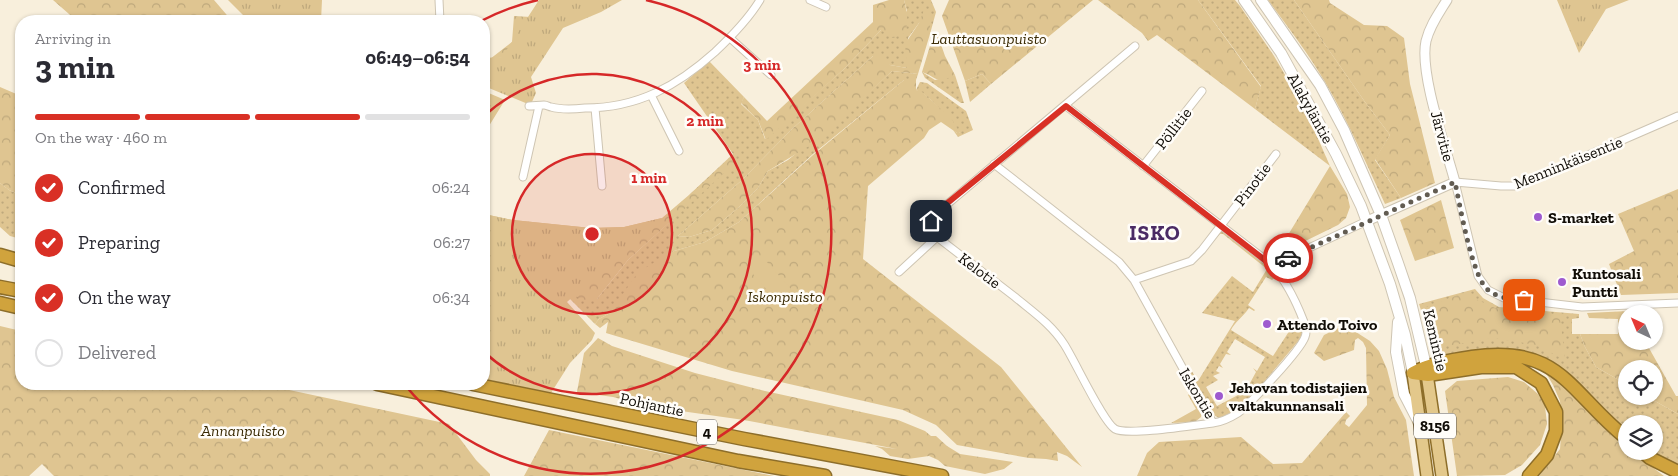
<!DOCTYPE html>
<meta charset="utf-8">
<style>
:root{--surface:#fff;--page:#f2f2f3;--text:#2b2b33;--muted:#7c7c81;--line:#e1e1e2;--accent:#d93025}
body{margin:0;font-family:"Zilla Slab",serif;background:var(--page);color:var(--text);height:100vh;display:flex;flex-direction:column;font-size:19px;white-space:nowrap}
*{box-sizing:border-box;margin:0}
p{font-size:16px;color:var(--muted)}
.icon{flex:none;width:28px;height:28px;fill:none;stroke:currentColor;stroke-width:2;stroke-linecap:round;stroke-linejoin:round}
.map{position:relative;flex:1;overflow:hidden}
.sheet{position:absolute;left:15px;top:15px;width:475px;height:375px;display:flex;flex-direction:column;background:var(--surface);border-radius:20px;box-shadow:0 1px 4px #0004}
.sheet>*{flex:none}
.needle{width:32px;rotate:316deg}
.tools{position:absolute;left:1618px;top:305px;display:grid;gap:10px}
.tools a{display:grid;place-items:center;width:45px;height:45px;border-radius:50%;background:var(--surface);box-shadow:0 1px 4px #0004;font-size:25px}
.pin{position:absolute;display:grid;place-items:center;width:42px;height:42px;color:#fff;margin:-21px;border-radius:10px;box-shadow:0 2px 8px #0006}
.courier{position:absolute;display:grid;place-items:center;width:50px;height:50px;margin:-25px;border:4px solid #d93025;border-radius:50%;background:#fff;color:#222;box-shadow:0 1px 6px #0007}
.headline em{font-style:normal;font-weight:700}
.headline div{display:flex;flex-direction:column-reverse}
.headline{display:flex;align-items:center;justify-content:space-between;height:85px;padding:0 20px}
h1{font-size:32px;font-weight:700;line-height:38px}
.bar{display:grid;grid-template-columns:repeat(4,1fr);gap:8px 5px;align-content:center;height:60px;padding:0 20px}
.bar i{height:6px;border-radius:4px;background:var(--line)}
.bar .active{background:var(--accent)}
.bar p{grid-column:span 4}
ol{padding:0 20px;list-style:none}
li{display:flex;align-items:center;gap:15px;height:55px}
li p{margin-inline-start:auto}
li .icon{padding:5px;border-radius:50%;background:var(--accent);color:#fff;stroke-width:4}
li:last-child{color:var(--muted)}
li i{width:28px;height:28px;border:2px solid var(--line);border-radius:50%}
.map>svg:first-child{display:block}
.grass{fill:url(#grass-dots)}
.forest{fill:url(#forest-crowns)}
.park{fill:url(#park-tufts)}
.garden{fill:#dfc591}
.lines{fill:none;stroke-linecap:round;stroke-linejoin:round}
.minor-casing{stroke:#cec5b3;stroke-width:9}
.tertiary-casing{stroke:#cec5b3;stroke-width:11}
.secondary-casing{stroke:#cec5b3;stroke-width:12}
.primary-casing{stroke:#8d6e2a;stroke-width:14}
.motorway-casing{stroke:#8d6e2a;stroke-width:15}
.minor{stroke:#fff;stroke-width:7}
.tertiary{stroke:#fff;stroke-width:9}
.secondary{stroke:#fff;stroke-width:10}
.primary{stroke:#e3c88b;stroke-width:11}
.motorway{stroke:#d0a33d;stroke-width:12}
.done{stroke:#625c52;stroke-width:5;stroke-dasharray:0 9}
.route{stroke:#d93025;stroke-width:6}
.ring{fill:none;stroke:#d62828;stroke-width:2.5}
.poi-dot{fill:#9e5acf;stroke:#fffdf9;stroke-width:2}
.labels{text-anchor:middle;stroke-width:5;stroke-linejoin:round;paint-order:stroke}
.shield{fill:#fffdf9;stroke:#585550;stroke-width:1}
.shield-label{font-size:15px;font-weight:bold;fill:#110d07}
.park-label{font-size:16px;font-style:italic;fill:#3b2b04;stroke:#fffdf9}
.street-label{font-size:16px;fill:#110d07;stroke:#fffdf9}
.poi-label{font-size:16px;font-weight:bold;fill:#110d07;stroke:#fffdf9;text-anchor:start}
.district-label{font-size:21px;font-weight:bold;letter-spacing:1px;fill:#4b2b64;stroke:#fffdf9}
.centre{fill:#d62828;stroke:#fffdf9;stroke-width:2.5}
.ring-label{font-size:15px;text-anchor:middle;font-weight:bold;fill:#d62828;stroke:#fffdf9;stroke-width:5;stroke-linejoin:round;paint-order:stroke}
</style>
<div class="map">
<svg width="1678" height="476" viewBox="0 0 1678 476">
<defs>
<pattern id="grass-dots" width="8" height="8" patternUnits="userSpaceOnUse" patternTransform="scale(1.25)"><rect width="8" height="8" fill="#dfc591"/><path d="M2 2h.1M6 6h.1" fill="none" stroke="#bea87c" stroke-width="1.8" stroke-linecap="round"/></pattern>
<pattern id="forest-crowns" width="20" height="18" patternUnits="userSpaceOnUse" patternTransform="scale(1.25)"><rect width="20" height="18" fill="#dfc591"/><path d="M2 6a3 3 0 1 1 6 0M12 15a3 3 0 1 1 6 0" fill="none" stroke="#bea87c"/></pattern>
<pattern id="park-tufts" width="24" height="20" patternUnits="userSpaceOnUse" patternTransform="scale(1.25)"><rect width="24" height="20" fill="#dfc591"/><path d="M3 7l-1-3M5 7V3M7 7l1-3M15 17l-1-3M17 17v-4M19 17l1-3" fill="none" stroke="#bea87c"/></pattern>
</defs>
<rect width="100%" height="100%" fill="#f8efdc"/>
<path class="grass" d="M904 0H931L936 12 930 34V13L919 23 908 38 907 68 890 65 873 56 792 129 742 180 678 236 689 237 712 230 739 207 758 188 768 171 788 160 854 106 892 71 918 74 916 80H904L813 154 739 222 705 242 674 251 610 313 599 319 595 324 560 289 484 248 597 299 628 260 674 218 693 193 689 195 733 154 684 83 709 61 744 97 741 104 758 120 765 139 844 69 881 30 907 11Z
M1198 0H1235L1240 6 1274 56 1305 109 1330 166 1255 109 1261 86Z
M1268 0H1294L1365 102 1390 135 1375 160 1401 198 1385 204C1366 163 1348 121 1325 82 1308 53 1288 27 1268 0Z
M922 72 935 80 955 75 964 103H961L925 78Z
M982 74 991 84 970 102 965 81Z
M920 82 927 83 966 111 973 130 958 137 953 130 957 133H960C949 121 931 95 916 90Z
M0 183 9 190 21 195V239L10 236 0 227Z
M1223 231 1268 266 1277 275 1272 280 1266 277 1248 305 1255 310 1254 311 1249 308C1243 317 1234 323 1231 330L1273 356 1299 316 1303 330 1300 339 1259 388 1253 387 1245 381 1250 383 1256 372 1253 368 1257 371 1265 357 1235 339 1227 352 1231 355 1226 354 1220 364 1223 368 1219 366 1216 371 1220 373 1213 376 1218 380 1206 387 1217 406 1240 394 1239 391 1243 389 1252 397 1237 410 1219 418 1212 414 1188 372 1191 370 1198 381 1235 321 1202 313 1232 276 1253 292 1267 269 1223 234H1220L1212 243 1211 242 1219 232Z
M1475 289 1483 298 1499 307 1579 314V318L1572 319V334H1580L1585 347 1596 367 1626 384V396H1646L1678 414V466L1649 451H1654V424H1626V434L1548 362 1444 357 1439 355 1433 347 1419 304Z"/>
<path class="forest" d="M53 0H214L232 21H77Z
M889 0H904C907 11 909 22 905 33L893 38 881 30 844 69 766 140 758 120 741 103 744 97 767 121 873 22V5Z
M949 0H1093L991 84 982 74 965 81 942 16Z
M1098 0H1198L1261 87 1255 109 1157 35 1148 41 1142 33Z
M1294 0H1329L1330 3 1364 25 1387 26 1404 38 1410 84 1435 183 1401 198 1375 159 1390 135 1365 102Z
M924 10 930 13V34L918 74 892 71 831 129 809 146 768 171 758 188 739 207 712 230 689 237 678 236 742 180 792 129 873 56 882 54 890 65 907 68 905 44 919 23Z
M514 16 531 17 517 54 484 61 490 59 512 42Z
M934 33H937L945 56 955 75C935 85 939 78 922 72Z
M904 80H916V90L921 91 951 118 960 133H957L941 122 929 130 924 138 868 186 863 259 1001 367 1082 467 1067 456 1057 452 1058 461 1046 459 1029 458 957 445 936 425 903 410 732 371 606 333 608 322 600 328 595 324 599 319 610 313 638 272 674 251 705 242 739 222 813 155Z
M0 87 21 96V195L9 190 0 183Z
M730 160H733L734 164 628 260 597 299 581 300 484 214 513 220 591 228 624 227 662 218Z
M1330 166 1347 194 1350 207 1346 218 1338 225 1283 252 1277 253Z
M1678 189V293L1621 295 1609 264 1634 251 1618 214Z
M1441 200 1454 248 1415 261 1400 220Z
M1463 293 1495 308 1560 316 1565 360 1536 345 1493 338 1436 348 1424 308Z
M1629 311 1630 314H1626V341H1645L1676 396H1678V414L1646 396H1654V369H1626V384L1596 367 1585 347 1580 334H1618V319L1589 318 1587 313Z
M1345 325 1370 341 1379 351 1387 369 1394 397 1406 420 1414 476H1137L1147 453 1159 442 1241 437 1273 464 1302 463 1346 412 1350 416 1346 420 1345 424 1349 427 1367 405 1366 348 1363 342 1358 338 1355 340 1354 350 1324 361 1314 353 1324 335Z
M0 326 21 331V384H261L449 424 476 460 490 474V476H54L42 464 29 476H0Z
M598 338 612 346 695 373 765 391 898 420 925 431 931 436H936L947 446 960 454 1013 462 1004 469 985 474 945 466 938 460 929 456 908 459 890 456 882 449 875 446 897 449 744 420 646 406 613 397 577 392 584 353Z
M1543 368 1552 372 1626 447V451H1631L1664 476H1539L1560 449 1562 422 1560 401 1553 385Z
M1508 377 1524 382 1538 394 1545 406 1547 424 1540 445 1522 465 1505 475 1457 476 1445 391 1457 381Z
M1189 394C1198 400 1202 406 1201 417L1195 422 1171 423 1196 409 1188 395Z
M549 430 774 476H524Z"/>
<path class="park" d="M228 0H322L321 21H249Z
M539 0H622L601 12 563 28 531 77 536 93 531 104H528L484 86V58L502 57Z
M1557 0H1629L1606 9 1579 53Z
M484 91 505 100 484 134Z
M484 214 513 220 591 228 624 227 662 218 567 302 595 333 592 340 570 363 551 393 484 379Z"/>
<path class="garden" d="M766 261 791 289 777 301 753 274Z"/>
<g class="lines">
<defs>
<path id="minor" d="M439 0 440 21
M810 0 826 7
M730 38 771 75
M1135 46 932 217 931 228 937 237C963 257 989 277 1015 297 1033 312 1051 324 1064 344 1074 359 1103 422 1115 429 1127 436 1196 425 1213 423
M651 95 679 151
M529 106C534 106 539 105 544 105 547 105 549 107 551 107 562 110 575 109 585 108 638 108 677 86 715 52 732 36 748 20 760 0
M595 108 602 186
M1678 116 1517 186H1501L1455 182 1478 276 1488 290 1504 298 1582 307 1678 303
M994 164 1119 262 1134 280 1213 423C1222 422 1230 418 1238 413 1251 403 1300 351 1305 337 1307 332 1306 327 1304 322 1296 301 1284 276 1267 261L1066 106
M1143 166 1202 91
M523 177 539 106
M1275 268 1283 260 1367 221
M899 272 937 237
M1134 280 1191 261 1202 250 1276 154"/>
<path id="tertiary" d="M1367 221 1455 182C1446 148 1419 73 1426 41 1430 25 1439 13 1447 0"/>
<path id="secondary" d="M1244 0 1281 53 1336 154 1361 206 1390 284 1405 335 1413 373
M1261 0 1320 85 1344 130 1381 215 1398 263 1410 298 1426 366
M1398 322 1396 352 1404 394 1419 423"/>
<path id="primary" d="M1426 367 1442 476
M1413 373 1427 476"/>
<path id="motorway" d="M0 255 21 261
M0 287 21 291
M0 303 21 308
M1413 373C1431 363 1452 360 1472 357 1560 344 1569 392 1626 438
M1413 373 1428 375 1481 367H1516L1541 383 1556 412V431L1547 455 1529 476
M377 384 738 461 825 476
M473 384 744 439 942 476
M1642 451 1650 458 1678 472"/>
</defs>
<use href="#minor" class="minor-casing"/>
<use href="#tertiary" class="tertiary-casing"/>
<use href="#secondary" class="secondary-casing"/>
<use href="#primary" class="primary-casing"/>
<use href="#motorway" class="motorway-casing"/>
<use href="#minor" class="minor"/>
<use href="#tertiary" class="tertiary"/>
<use href="#secondary" class="secondary"/>
<use href="#primary" class="primary"/>
<use href="#motorway" class="motorway"/>
</g>
<g class="lines">
<path class="done" d="M1288 258 1455 182C1460 206 1472 275 1487 289 1497 298 1511 299 1524 300"/>
<path class="route" d="M931 221 932 217 934 214 1066 106 1275 268 1288 258"/>
</g>
<circle cx="592" cy="234" r="80" fill="#d62828" fill-opacity=".12"/>
<g class="ring">
<circle cx="592" cy="234" r="80"/>
<path d="M484 116A160 160 0 1 1 484 352"/>
<path d="M481 21A240 240 0 0 1 538 0M646 0A240 240 0 1 1 405 385"/>
</g>
<g class="poi-dot">
<circle cx="1538" cy="217" r="5"/>
<circle cx="1562" cy="282" r="5"/>
<circle cx="1267" cy="324" r="5"/>
<circle cx="1219" cy="396" r="5"/>
</g>
<g class="labels">
<g class="shield">
<rect x="1414" y="413.5" width="42" height="25" rx="4"/>
<rect x="697" y="419.5" width="20" height="25" rx="4"/>
</g>
<g class="shield-label">
<text x="1435" y="431">8156</text>
<text x="707" y="437">4</text>
</g>
<g class="park-label">
<text x="989" y="44">Lauttasuonpuisto</text>
<text x="785" y="302">Iskonpuisto</text>
<text x="243" y="436">Annanpuisto</text>
</g>
<g class="street-label">
<text transform="translate(1311 108) rotate(61)" y="6">Alakyläntie</text>
<text transform="translate(1173 128) rotate(-52)" y="6">Pöllitie</text>
<text transform="translate(1443 136) rotate(75)" y="6">Järvitie</text>
<text transform="translate(1568 162) rotate(-22)" y="6">Menninkäisentie</text>
<text transform="translate(1252 184) rotate(-53)" y="6">Pinotie</text>
<text transform="translate(980 270) rotate(37)" y="6">Kelotie</text>
<text transform="translate(1436 340) rotate(77)" y="6">Kemintie</text>
<text transform="translate(1198 393) rotate(59)" y="6">Iskontie</text>
<text transform="translate(652 404) rotate(12)" y="6">Pohjantie</text>
</g>
<g class="poi-label">
<text x="1548" y="223">S-market</text>
<text x="1572" y="279">Kuntosali<tspan x="1572" dy="18">Puntti</tspan></text>
<text x="1277" y="330">Attendo Toivo</text>
<text x="1229" y="393">Jehovan todistajien<tspan x="1229" dy="18">valtakunnansali</tspan></text>
</g>
<g class="district-label">
<text x="1155" y="240">ISKO</text>
</g>
</g>
<circle cx="592" cy="234" r="8" class="centre"/>
<g class="ring-label">
<text x="762" y="70">3 min</text>
<text x="705" y="126">2 min</text>
<text x="649" y="183">1 min</text>
</g>
</svg>
<div class="tools">
<a><svg class="needle" viewBox="-14 -14 28 28"><path d="M0-13l5 13h-10z" fill="#e53935"/><path d="M0 13l5-13h-10z" fill="#7c7c81"/></svg></a>
<a><svg class="icon" aria-label="locate" viewBox="0 0 24 24"><circle cx="12" cy="12" r="6"/><path d="M12 2v4M12 18v4M2 12h4M18 12h4"/></svg></a>
<a><svg class="icon" aria-label="layers" viewBox="0 0 24 24"><path d="M12 4l9 5-9 5-9-5zM3 14l9 5 9-5"/></svg></a>
</div>
<div class="pin" style="left:1524px;top:300px;background:#ea580c"><svg class="icon" aria-label="bag" viewBox="0 0 24 24"><path d="M5 8h14l-1 12H6zM9 8a3 3 0 0 1 6 0"/></svg></div>
<div class="pin" style="left:931px;top:221px;background:#1f2937"><svg class="icon" aria-label="home" viewBox="0 0 24 24"><path d="M3 11l9-7 9 7M6 9v11h12V9"/></svg></div>
<div class="courier" style="left:1288px;top:258px"><svg class="icon" aria-label="car" viewBox="0 0 24 24"><path d="M5 17H2v-5l4-1 3-4h7l3 4 3 1v5h-3M9 17h6M6 11h13"/><circle cx="7" cy="17" r="2"/><circle cx="17" cy="17" r="2"/></svg></div>
<section class="sheet">
<div class="headline"><div><h1>3 min</h1><p>Arriving in</p></div><em>06:49–06:54</em></div>
<div class="bar"><i class="active"></i><i class="active"></i><i class="active"></i><i></i><p>On the way · 460 m</p></div>
<ol>
<li><svg class="icon" aria-label="check" viewBox="0 0 24 24"><path d="M5 12l5 5 9-10"/></svg>Confirmed<p>06:24</p></li>
<li><svg class="icon" aria-label="check" viewBox="0 0 24 24"><path d="M5 12l5 5 9-10"/></svg>Preparing<p>06:27</p></li>
<li><svg class="icon" aria-label="check" viewBox="0 0 24 24"><path d="M5 12l5 5 9-10"/></svg>On the way<p>06:34</p></li>
<li><i></i>Delivered</li>
</ol>
</section>
</div>
